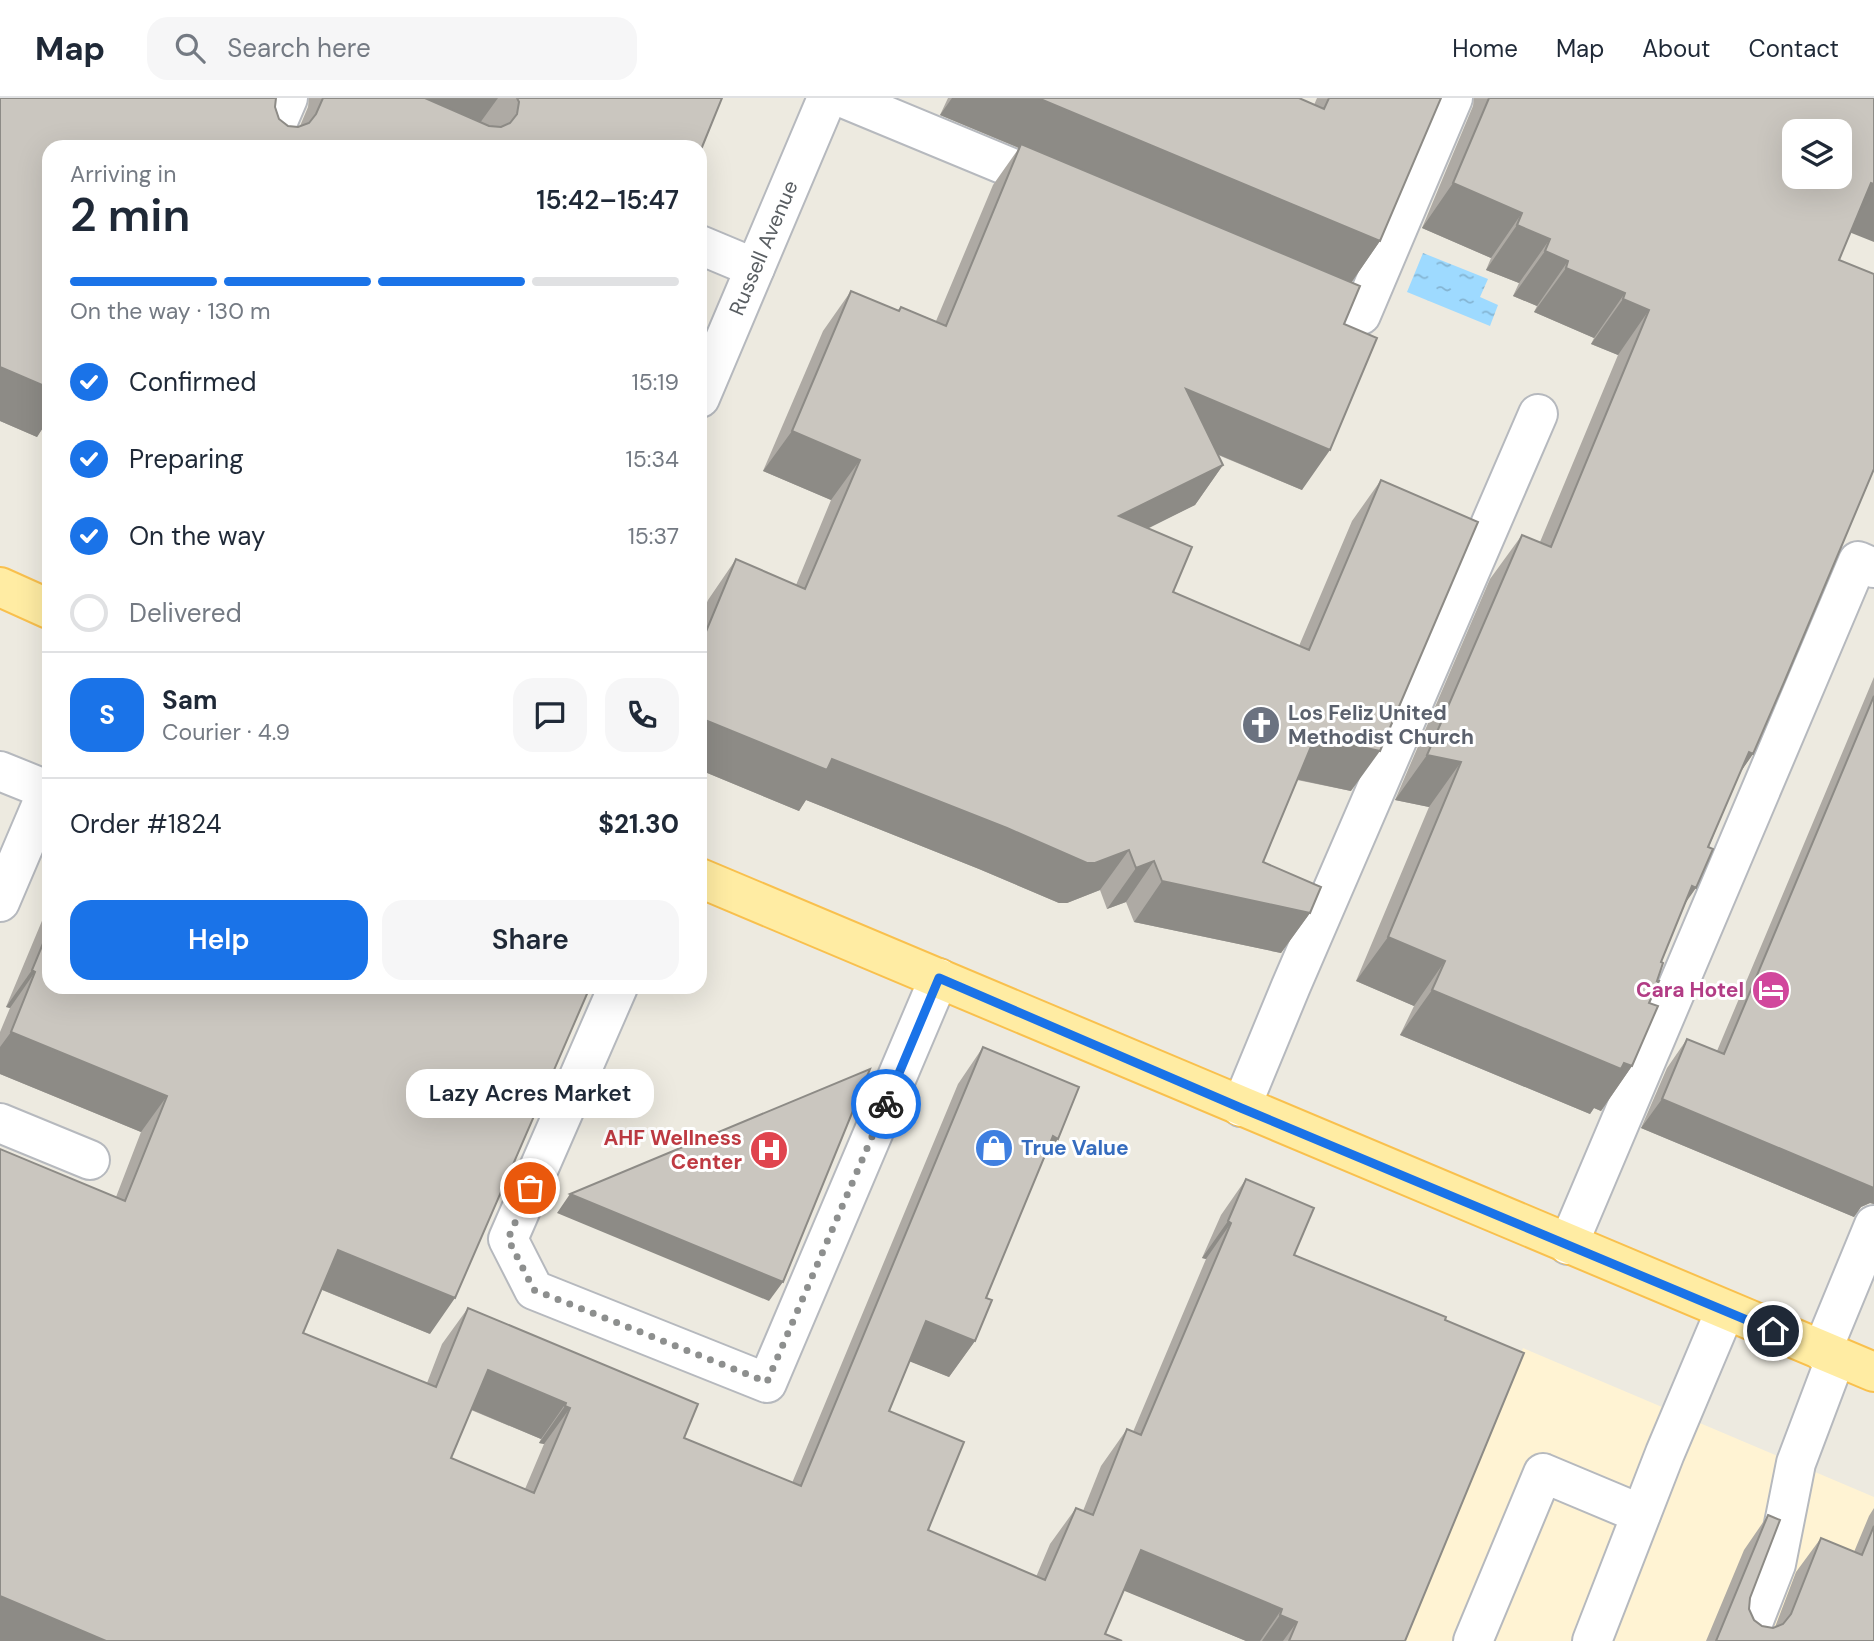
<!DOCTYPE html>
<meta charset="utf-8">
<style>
:root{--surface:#fff;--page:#f6f6f7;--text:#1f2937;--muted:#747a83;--line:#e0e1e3;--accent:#1a73e8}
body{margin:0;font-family:"DM Sans",sans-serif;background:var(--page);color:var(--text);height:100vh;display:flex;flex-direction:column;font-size:26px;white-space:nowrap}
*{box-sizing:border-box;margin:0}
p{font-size:23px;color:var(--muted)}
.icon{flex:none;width:38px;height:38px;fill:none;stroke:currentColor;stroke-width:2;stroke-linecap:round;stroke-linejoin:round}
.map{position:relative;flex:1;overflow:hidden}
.side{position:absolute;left:42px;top:42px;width:665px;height:854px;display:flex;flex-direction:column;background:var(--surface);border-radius:21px;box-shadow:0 7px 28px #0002}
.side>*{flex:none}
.fabs{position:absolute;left:1782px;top:21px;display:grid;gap:14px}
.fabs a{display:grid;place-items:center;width:70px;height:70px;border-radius:14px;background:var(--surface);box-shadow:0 7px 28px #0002;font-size:35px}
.pin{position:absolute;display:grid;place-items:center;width:60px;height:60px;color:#fff;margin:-30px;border:4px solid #fff;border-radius:50%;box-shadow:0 2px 7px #0007}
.courier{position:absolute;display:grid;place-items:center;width:70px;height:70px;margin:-35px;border:5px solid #1a73e8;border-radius:50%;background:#fff;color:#222;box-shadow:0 2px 9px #0007}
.bubble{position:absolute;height:49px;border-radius:21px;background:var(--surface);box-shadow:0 7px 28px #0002;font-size:23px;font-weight:600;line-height:49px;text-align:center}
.summary em{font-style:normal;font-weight:600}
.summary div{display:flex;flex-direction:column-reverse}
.summary{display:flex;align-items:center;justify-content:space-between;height:119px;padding:0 28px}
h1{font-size:46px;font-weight:600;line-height:52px}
.bar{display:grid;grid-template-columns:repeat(4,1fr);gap:10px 7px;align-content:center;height:84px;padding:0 28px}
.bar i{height:9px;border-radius:5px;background:var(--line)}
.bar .current{background:var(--accent)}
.bar p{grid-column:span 4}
.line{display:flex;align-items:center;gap:18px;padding:0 28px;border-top:2px solid var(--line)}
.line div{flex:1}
.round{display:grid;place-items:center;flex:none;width:74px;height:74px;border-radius:21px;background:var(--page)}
ol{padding:0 28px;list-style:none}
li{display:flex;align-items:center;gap:21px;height:77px}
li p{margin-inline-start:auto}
li .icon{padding:7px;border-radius:50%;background:var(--accent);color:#fff;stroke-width:4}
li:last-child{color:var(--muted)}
li i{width:38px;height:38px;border:4px solid var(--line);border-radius:50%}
.cta{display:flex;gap:14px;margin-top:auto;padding:14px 28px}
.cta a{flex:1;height:80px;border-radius:21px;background:var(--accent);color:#fff;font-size:28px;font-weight:600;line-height:80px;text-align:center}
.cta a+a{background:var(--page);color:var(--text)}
header{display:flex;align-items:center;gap:42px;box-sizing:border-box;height:98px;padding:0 35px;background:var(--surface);border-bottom:2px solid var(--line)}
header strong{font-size:33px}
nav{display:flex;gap:38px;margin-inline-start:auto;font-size:24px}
.search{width:490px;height:63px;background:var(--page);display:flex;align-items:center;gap:18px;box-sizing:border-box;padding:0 24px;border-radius:21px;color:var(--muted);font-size:26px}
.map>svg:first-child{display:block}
.commercial{fill:#fff3d3}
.water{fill:url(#water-ripples)}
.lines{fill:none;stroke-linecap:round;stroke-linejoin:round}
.minor-casing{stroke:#b6b9be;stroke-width:42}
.major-casing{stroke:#f9c04d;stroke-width:42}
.minor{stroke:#fff;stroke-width:38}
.major{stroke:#ffeca3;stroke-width:38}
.wall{fill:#aeaaa4;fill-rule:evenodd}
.shaded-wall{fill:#8d8b86}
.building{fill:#cac6bf;stroke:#8d8b86;stroke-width:2;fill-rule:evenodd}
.done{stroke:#8d8f8e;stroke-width:7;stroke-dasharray:0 12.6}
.route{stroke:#1a73e8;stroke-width:9}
.labels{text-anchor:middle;stroke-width:6;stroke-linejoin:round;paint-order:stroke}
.street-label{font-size:21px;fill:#595e62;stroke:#fff}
.worship-label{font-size:21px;font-weight:bold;fill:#5b616d;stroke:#fff;text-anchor:start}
.hotel-label{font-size:21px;font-weight:bold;fill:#b23c85;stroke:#fff;text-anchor:end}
.health-label{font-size:21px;font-weight:bold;fill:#be3a42;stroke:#fff;text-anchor:end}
.shop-label{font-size:21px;font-weight:bold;fill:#366cbe;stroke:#fff;text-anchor:start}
</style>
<header>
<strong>Map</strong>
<div class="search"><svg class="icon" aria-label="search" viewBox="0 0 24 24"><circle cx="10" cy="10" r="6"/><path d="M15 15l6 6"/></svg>Search here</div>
<nav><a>Home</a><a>Map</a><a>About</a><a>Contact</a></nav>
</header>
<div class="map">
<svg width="1874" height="1543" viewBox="0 0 1874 1543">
<defs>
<pattern id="water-ripples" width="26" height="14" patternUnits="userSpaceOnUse" patternTransform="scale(1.75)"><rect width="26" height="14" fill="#9edaff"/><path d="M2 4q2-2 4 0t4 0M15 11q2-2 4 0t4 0" fill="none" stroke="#84b4d2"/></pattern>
</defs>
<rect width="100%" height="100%" fill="#edeae0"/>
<path class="commercial" d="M1523 1250 1874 1399V1543H1399Z"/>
<path class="water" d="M1423 155 1488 181 1480 199 1498 207 1490 228 1407 194Z"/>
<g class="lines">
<defs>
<g id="minor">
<path d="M843 0 1053 87"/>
<path d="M267 49 288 0"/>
<path d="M700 147 755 170"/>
<path d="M1302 192 1361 217 1453 0"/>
<path id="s1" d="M700 300 827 0"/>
<path d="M0 673 47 692"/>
<path d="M0 804 49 689"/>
<path d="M618 889 508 1141 534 1192 767 1285 939 880"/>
<path d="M1241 1009 1291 888 1538 316"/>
<path d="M0 1025 90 1062"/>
<path d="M1568 1147 1858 463 1874 470"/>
<path d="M1822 1253 1874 1127"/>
<path d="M1473 1543 1543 1375 1641 1416"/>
<path d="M1592 1543 1665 1355 1725 1213"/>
<path d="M1746 1543 1776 1466 1796 1365 1836 1259"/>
</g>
<path id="major" d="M0 489 49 511
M700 780 1874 1274"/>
</defs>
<use href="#minor" class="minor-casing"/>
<use href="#major" class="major-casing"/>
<use href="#minor" class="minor"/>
<use href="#major" class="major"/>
</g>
<path class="wall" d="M0 0H276L275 9 279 21 288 28 298 29 300 28 308 9 309 0H722L700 54V49H49V327L46 325 37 339 0 323Z
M948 0H1299L1314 7 1317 0H1441L1380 143 1351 185 1344 226 1302 392 1218 357 1223 367 1195 407 1147 430 1173 494 1299 548 1352 423 1381 382 1351 693 1297 682 1263 764 1310 815 1281 855 1134 824 1126 804 1107 811 1100 792 1067 805H1059L979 771 806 702 799 713 700 672V521L708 502 736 461 796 487 831 402 763 373 823 233 851 193 898 213 901 209 936 223 993 87 1019 50 940 17Z
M1474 0H1874L1851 134 1839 162 1753 656 1740 674 1661 864 1632 968 1601 1013 1594 1010 1590 1016 1400 937 1414 908 1356 883 1429 709 1395 702 1490 481 1522 437 1540 444 1618 257 1591 246 1594 240 1534 214 1537 208 1513 198 1519 185 1486 172 1491 160 1422 130 1473 8Z
M1874 579V1106L1870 1105 1861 1109 1854 1119 1641 1030 1667 970 1687 941 1717 953Z
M49 806V889L430 1236 322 1192 303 1235 427 1285 442 1246 468 1210 684 1340 792 1385 958 986 983 949 1042 1065 986 1200 975 1243 949 1279 910 1263 889 1313 928 1432 1036 1479 1050 1446 1076 1410 1083 1413 1101 1368 1127 1331 1133 1334 1206 1161 1202 1160 1221 1117 1246 1081 1294 1157 1445 1222 1405 1543H1246L1124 1492 0 1543 116 1099 141 1034 0 976V934L10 910 6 909ZM471 1312 541 1341 539 1345 544 1346 525 1391 451 1360Z
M1874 1410V1543H1706L1744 1452 1768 1417 1750 1500 1749 1511 1754 1522 1762 1528 1773 1530 1775 1529 1796 1474 1821 1440 1854 1454 1869 1418Z"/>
<path class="shaded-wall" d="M409 0H498L477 29Z
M952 0H1038L1380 143 1349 188 1021 46 1019 50 940 17Z
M1453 85 1522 115 1491 160 1422 130Z
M1871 85 1874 86V144L1839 130Z
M1517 127 1550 141 1519 185 1486 172Z
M1545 153 1568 163 1537 208 1513 198Z
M1566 170 1625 195 1594 240 1534 214Z
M1623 201 1649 212 1618 257 1591 246Z
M0 269 49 290V327L46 325 37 339 0 323Z
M1186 291 1330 352 1302 392 1158 331Z
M792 333 860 362 831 402 763 373Z
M1223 367 1195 407 1091 459 1119 418Z
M700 620 832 661 1129 752 1100 792 1067 805H1059L979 771 806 702 799 713 700 672Z
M1315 639 1380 653 1351 693 1286 679Z
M1749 654 1753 656 1722 701Z
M1427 657 1461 664 1429 709 1395 702Z
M1154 763 1126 804 1107 811 1136 770Z
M1162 783 1310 815 1281 855 1134 824Z
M1692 788 1696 790 1665 834Z
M1388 839 1445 863 1414 908 1356 883Z
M32 872 35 874 10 910 6 909Z
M1432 892 1624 965 1632 968 1601 1013 1594 1010 1590 1016 1400 937Z
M11 934 167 998 141 1034 0 976V949Z
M1662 1001 1874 1090V1106L1870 1105 1861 1109 1854 1119 1641 1030Z
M1053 1038 1058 1041 1033 1077Z
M570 1096 783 1184 769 1203 557 1115Z
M1228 1123 1231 1125 1206 1161 1202 1160Z
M338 1152 455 1200 430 1236 313 1188Z
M926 1223 975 1243 949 1279 901 1260Z
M488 1272 566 1305 541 1341 463 1308Z
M565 1308 570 1310 544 1346 539 1345Z
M1141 1452 1282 1511 1260 1543H1246L1115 1489Z
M0 1498 106 1543H0Z
M1280 1517 1297 1524 1283 1543H1262Z"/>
<path class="building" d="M0 0H276L275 9 279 21 288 28 298 29 309 25 316 16 323 0H425L489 28 501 29 510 25 517 16 519 4 517 0H722L700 54V49H49V290L0 269Z
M1038 0H1299L1324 11 1329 0H1441L1380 143Z
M1489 0H1874V86L1871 85 1839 162 1874 176V371L1785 582 1753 656 1749 654 1708 749 1713 751 1696 790 1692 788 1661 864 1663 865 1657 883H1659L1649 905 1658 908 1632 968 1624 965 1621 971 1432 892 1445 863 1388 839 1461 664 1427 657 1522 437 1551 449 1649 212 1623 201 1625 195 1566 170 1568 163 1545 153 1550 141 1517 127 1522 115 1453 85ZM1794 33H1839V79H1794Z
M1021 46 1360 188 1344 226 1377 240 1330 352 1186 291 1223 367 1119 418 1192 449 1173 494 1309 552 1381 382 1478 424 1380 653 1315 639 1263 764 1321 789 1310 815 1162 783 1154 763 1136 770 1129 752 1095 765H1087L1007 730 832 661 827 672 700 620V563L703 556 700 555V548L736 461 805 491 860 362 792 333 851 193 899 213 901 209 946 228Z
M1874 598V1090L1662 1001 1687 941 1724 956Z
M49 831V889H590L455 1200 338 1152 303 1235 436 1289 468 1210 698 1306 684 1340 801 1388 983 949 1079 989 1058 1041 1053 1038 986 1200 992 1202 975 1243 926 1223 889 1313 964 1344 928 1432 1045 1482 1076 1410 1093 1417 1127 1331 1141 1337 1231 1125 1228 1123 1246 1081 1314 1110 1294 1157 1446 1219 1445 1222 1524 1255 1405 1543H1289L1297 1524 1280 1517 1282 1511 1141 1452 1105 1536 1122 1543H106L0 1498V1051L125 1103 167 998 11 934 35 874 32 872ZM488 1272 566 1305 565 1308 570 1310 534 1395 451 1360Z
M870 971 783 1184 570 1096Z
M1768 1417 1780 1422 1750 1500 1749 1511 1754 1522 1762 1528 1773 1530 1783 1526 1791 1516 1821 1440 1862 1457 1874 1428V1543H1716Z"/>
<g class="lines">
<path class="done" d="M530 1090 508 1141 534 1192 767 1284 886 1006"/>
<path class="route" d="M886 1006 939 880 1241 1010 1773 1233"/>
</g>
<defs>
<symbol id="church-disc" viewBox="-11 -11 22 22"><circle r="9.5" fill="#6b7280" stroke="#fff"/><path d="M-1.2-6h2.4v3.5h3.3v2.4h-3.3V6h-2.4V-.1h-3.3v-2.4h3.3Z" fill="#fff"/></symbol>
<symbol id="hotel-disc" viewBox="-11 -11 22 22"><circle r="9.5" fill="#d1479c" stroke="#fff"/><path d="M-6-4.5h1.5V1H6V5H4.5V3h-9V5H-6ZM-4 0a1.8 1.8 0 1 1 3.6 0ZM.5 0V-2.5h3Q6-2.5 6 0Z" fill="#fff"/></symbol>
<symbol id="shop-disc" viewBox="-11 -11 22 22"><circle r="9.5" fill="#3f7fe0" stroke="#fff"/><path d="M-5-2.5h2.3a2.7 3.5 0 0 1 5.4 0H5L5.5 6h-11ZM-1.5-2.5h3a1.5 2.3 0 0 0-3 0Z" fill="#fff"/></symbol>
<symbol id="hospital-disc" viewBox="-11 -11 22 22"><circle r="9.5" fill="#e0444e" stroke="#fff"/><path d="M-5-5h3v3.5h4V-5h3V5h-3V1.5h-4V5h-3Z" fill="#fff"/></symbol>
</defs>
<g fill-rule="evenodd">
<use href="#church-disc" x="1239" y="605" width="44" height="44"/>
<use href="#hotel-disc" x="1749" y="870" width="44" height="44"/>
<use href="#shop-disc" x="972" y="1028" width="44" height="44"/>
<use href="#hospital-disc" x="747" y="1030" width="44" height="44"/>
</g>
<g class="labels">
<g class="street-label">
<text dy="7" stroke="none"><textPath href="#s1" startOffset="163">Russell Avenue</textPath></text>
</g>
<g class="worship-label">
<text x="1288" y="622">Los Feliz United<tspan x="1288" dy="24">Methodist Church</tspan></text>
</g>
<g class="hotel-label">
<text x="1744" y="899">Cara Hotel</text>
</g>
<g class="health-label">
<text x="742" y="1047">AHF Wellness<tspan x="742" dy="24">Center</tspan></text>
</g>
<g class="shop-label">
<text x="1021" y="1057">True Value</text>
</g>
</g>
</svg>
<div class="fabs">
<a><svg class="icon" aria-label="layers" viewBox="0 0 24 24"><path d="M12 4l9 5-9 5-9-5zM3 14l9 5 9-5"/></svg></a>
</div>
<div class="pin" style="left:530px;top:1090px;background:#ea580c"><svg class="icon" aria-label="bag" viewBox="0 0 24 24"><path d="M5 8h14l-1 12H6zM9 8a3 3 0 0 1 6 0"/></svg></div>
<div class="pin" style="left:1773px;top:1233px;background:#1f2937"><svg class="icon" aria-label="home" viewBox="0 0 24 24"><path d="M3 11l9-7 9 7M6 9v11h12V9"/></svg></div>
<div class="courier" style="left:886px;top:1006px"><svg class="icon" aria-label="bike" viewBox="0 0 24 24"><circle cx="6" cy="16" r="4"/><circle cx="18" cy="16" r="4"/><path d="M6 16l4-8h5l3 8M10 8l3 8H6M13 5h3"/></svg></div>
<div class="bubble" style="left:406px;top:971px;width:248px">Lazy Acres Market</div>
<section class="side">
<div class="summary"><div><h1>2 min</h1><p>Arriving in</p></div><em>15:42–15:47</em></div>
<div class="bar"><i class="current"></i><i class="current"></i><i class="current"></i><i></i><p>On the way · 130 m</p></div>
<ol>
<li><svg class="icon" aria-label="check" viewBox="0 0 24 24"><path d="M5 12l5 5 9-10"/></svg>Confirmed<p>15:19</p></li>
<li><svg class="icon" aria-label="check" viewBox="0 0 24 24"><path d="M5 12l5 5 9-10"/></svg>Preparing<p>15:34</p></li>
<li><svg class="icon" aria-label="check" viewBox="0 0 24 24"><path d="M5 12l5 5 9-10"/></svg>On the way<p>15:37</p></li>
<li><i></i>Delivered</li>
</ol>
<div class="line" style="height:126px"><b class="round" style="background:var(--accent);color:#fff">S</b><div><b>Sam</b><p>Courier · 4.9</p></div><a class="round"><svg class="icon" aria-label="chat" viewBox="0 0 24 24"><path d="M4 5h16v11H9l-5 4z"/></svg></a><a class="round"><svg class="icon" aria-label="phone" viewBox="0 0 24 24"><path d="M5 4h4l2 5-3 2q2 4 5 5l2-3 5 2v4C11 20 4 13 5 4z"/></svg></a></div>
<div class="line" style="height:91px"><div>Order #1824</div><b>$21.30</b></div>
<div class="cta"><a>Help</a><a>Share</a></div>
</section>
</div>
